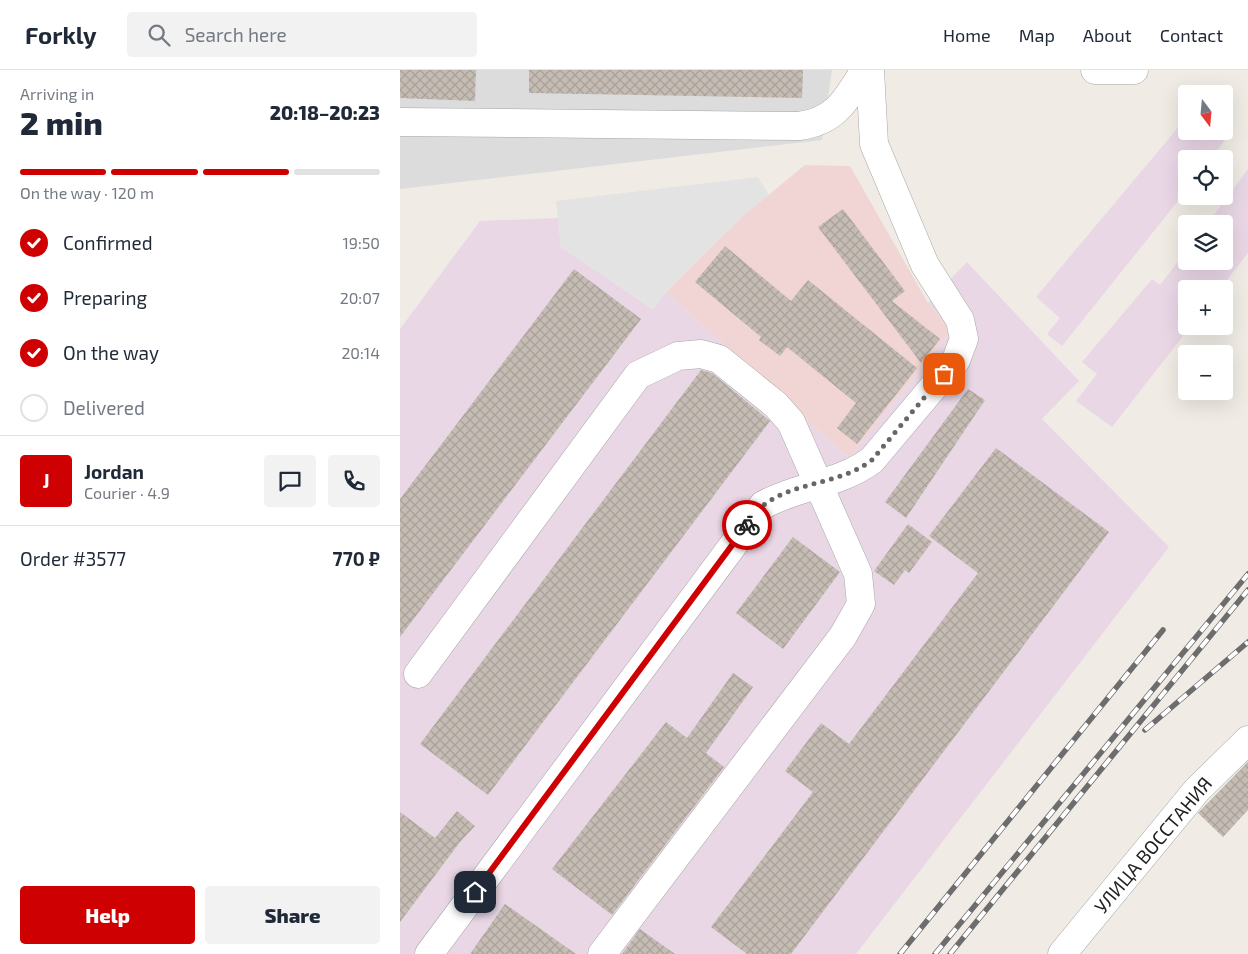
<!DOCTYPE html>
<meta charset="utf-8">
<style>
:root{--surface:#fff;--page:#f2f2f3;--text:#1f2937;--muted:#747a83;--line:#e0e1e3;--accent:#ce0002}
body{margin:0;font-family:"Exo 2",sans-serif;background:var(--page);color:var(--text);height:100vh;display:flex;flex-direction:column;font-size:19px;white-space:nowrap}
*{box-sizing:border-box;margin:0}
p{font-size:16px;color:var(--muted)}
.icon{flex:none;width:28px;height:28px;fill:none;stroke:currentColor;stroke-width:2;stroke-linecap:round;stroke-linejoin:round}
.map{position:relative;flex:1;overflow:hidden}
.details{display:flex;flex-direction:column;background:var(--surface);width:400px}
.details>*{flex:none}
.needle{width:32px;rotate:164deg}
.tools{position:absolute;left:778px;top:15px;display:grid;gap:10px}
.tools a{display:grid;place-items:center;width:55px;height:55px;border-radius:5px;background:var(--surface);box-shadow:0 5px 20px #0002;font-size:25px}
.pin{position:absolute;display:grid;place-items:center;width:42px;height:42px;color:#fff;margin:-21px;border-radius:10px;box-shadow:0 2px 8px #0006}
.courier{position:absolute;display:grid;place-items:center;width:50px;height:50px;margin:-25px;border:4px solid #ce0002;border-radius:50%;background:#fff;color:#222;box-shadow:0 1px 6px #0007}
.overview em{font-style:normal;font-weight:800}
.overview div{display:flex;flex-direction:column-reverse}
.overview{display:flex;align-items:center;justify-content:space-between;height:85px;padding:0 20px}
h1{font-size:32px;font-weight:800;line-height:38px}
.bar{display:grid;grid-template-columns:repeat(4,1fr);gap:8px 5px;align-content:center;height:60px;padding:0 20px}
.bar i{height:6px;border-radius:4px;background:var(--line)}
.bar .on{background:var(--accent)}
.bar p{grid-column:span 4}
.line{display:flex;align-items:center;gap:12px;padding:0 20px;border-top:1px solid var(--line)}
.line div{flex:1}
.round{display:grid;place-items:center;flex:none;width:52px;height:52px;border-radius:5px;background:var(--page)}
ol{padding:0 20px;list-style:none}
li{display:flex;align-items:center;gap:15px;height:55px}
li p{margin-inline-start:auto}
li .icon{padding:5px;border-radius:50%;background:var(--accent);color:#fff;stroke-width:4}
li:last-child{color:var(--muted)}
li i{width:28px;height:28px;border:2px solid var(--line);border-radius:50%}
.cta{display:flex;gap:10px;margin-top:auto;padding:10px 20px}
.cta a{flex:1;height:58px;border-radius:5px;background:var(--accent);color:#fff;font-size:20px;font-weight:800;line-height:58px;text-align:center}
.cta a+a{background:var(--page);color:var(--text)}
header{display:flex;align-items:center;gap:30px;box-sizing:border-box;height:70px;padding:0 25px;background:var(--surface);border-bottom:1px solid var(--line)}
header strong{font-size:24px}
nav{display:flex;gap:28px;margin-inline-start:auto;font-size:18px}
.search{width:350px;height:45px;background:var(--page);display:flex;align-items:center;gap:12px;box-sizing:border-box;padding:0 18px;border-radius:5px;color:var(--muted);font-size:19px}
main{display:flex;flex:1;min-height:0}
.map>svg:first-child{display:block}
.residential{fill:#dddcdc}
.commercial{fill:#f1d5d4}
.industrial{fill:#e9d7e6}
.parking{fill:#e3e3e3}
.building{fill:url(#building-cross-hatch)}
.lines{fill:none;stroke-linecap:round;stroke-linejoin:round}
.minor-casing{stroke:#a6a6a6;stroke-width:29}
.minor{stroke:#fff;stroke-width:28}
.rail-casing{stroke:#6d6d6d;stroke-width:5.5}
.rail{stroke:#fff;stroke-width:4;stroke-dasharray:11;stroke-linecap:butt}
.done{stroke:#686764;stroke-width:5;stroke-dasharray:0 9}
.route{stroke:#ce0002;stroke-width:6}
.labels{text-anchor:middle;stroke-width:4;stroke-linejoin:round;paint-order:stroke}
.street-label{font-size:19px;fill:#1f1f1f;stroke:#fff}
</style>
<header>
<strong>Forkly</strong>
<div class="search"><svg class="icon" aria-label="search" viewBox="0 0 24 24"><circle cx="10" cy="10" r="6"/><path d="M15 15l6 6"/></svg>Search here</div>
<nav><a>Home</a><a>Map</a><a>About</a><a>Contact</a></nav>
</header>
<main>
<section class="details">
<div class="overview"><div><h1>2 min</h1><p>Arriving in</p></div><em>20:18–20:23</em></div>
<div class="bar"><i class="on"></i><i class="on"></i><i class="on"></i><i></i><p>On the way · 120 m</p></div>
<ol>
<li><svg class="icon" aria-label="check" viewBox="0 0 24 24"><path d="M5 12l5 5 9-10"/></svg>Confirmed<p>19:50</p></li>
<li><svg class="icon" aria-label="check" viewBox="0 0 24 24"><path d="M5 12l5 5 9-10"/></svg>Preparing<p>20:07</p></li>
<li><svg class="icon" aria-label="check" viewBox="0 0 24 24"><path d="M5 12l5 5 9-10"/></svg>On the way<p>20:14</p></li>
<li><i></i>Delivered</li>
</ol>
<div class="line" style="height:90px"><b class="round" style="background:var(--accent);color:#fff">J</b><div><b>Jordan</b><p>Courier · 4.9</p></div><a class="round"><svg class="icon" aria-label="chat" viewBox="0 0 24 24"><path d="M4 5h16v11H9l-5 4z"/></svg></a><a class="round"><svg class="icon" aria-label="phone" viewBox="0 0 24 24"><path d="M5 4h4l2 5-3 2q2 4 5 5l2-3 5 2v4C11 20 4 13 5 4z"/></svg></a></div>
<div class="line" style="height:65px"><div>Order #3577</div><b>770 ₽</b></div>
<div class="cta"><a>Help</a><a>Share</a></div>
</section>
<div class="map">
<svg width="848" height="884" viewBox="0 0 848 884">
<defs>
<pattern id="building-cross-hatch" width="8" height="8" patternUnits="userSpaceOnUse" patternTransform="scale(1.25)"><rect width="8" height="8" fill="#c5bcb4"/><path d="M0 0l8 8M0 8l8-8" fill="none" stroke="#a9a19a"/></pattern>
</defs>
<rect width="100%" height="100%" fill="#f0ece5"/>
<path class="residential" d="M0 0H432L422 70 0 119Z"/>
<path class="commercial" d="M405 95 450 96 528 233 551 261 449 388 266 222 344 145Z"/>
<path class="industrial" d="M786 48V61H824V54L832 60 811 89H786V121L662 276 647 264 660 248 636 227Z
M848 99V183L820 219H786V256H791L712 357 676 331 697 304 682 292 752 209 760 215 786 181V191H824V154H807Z
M158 148 161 177 253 239 266 222 449 388 551 261 528 233 567 192 679 311 642 349 769 477 456 884H0V259L80 151Z"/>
<path class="parking" d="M358 107 369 125 344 145 266 222 254 239 161 177 156 131Z"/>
<path class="building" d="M0 0H76L75 31 0 28Z
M129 0H403L402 28 129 23Z
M443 139 505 221 492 231 540 269 521 293 418 157Z
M325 176 391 231 408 210 517 298 457 374 437 358 456 333 387 277 380 286 359 270 361 267 295 212Z
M174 199 241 249 0 567V429Z
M301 300 312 303 370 351 88 725 20 674Z
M568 319 585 330 506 448 485 432Z
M596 378 709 462 391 884H347L311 857 413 722 385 701 421 653 449 674 578 503 529 466Z
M508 454 532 472 509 503 505 500 494 515 474 501Z
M393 467 440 502 383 579 336 543Z
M333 603 353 617 306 683 324 697 212 845 152 799 266 652 287 668Z
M848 692V740L823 767 798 743Z
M57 741 75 756 60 772 0 852V742L35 768Z
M105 834 176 884H70Z
M240 859 275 884H222Z"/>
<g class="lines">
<defs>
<path id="minor" d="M695 0H734
M0 52 399 56C437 51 446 29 465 0
M18 604 238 305 278 286 301 284 319 289 376 335 391 352 458 504 461 534 443 566 202 884
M29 884 363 435C398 416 440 414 472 390L556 290 564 269 560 250 525 195 474 74 470 0
M662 884 797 720 848 670"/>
</defs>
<use href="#minor" class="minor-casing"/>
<use href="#minor" class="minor"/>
<defs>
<path id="rail" d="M745 660 848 572
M500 884 763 560
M535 884 848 504
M550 884 848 520"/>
</defs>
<use href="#rail" class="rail-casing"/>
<use href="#rail" class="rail"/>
</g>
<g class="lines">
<path class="done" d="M347 455C352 448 358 439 365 434 397 411 439 415 472 390L544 304"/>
<path class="route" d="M75 822 347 455"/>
</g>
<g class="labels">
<g class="street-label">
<text transform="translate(753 775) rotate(-50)" y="7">УЛИЦА ВОССТАНИЯ</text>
</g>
</g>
</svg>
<div class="tools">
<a><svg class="needle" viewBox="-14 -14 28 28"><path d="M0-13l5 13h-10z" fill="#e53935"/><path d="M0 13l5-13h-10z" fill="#747a83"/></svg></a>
<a><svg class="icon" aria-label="locate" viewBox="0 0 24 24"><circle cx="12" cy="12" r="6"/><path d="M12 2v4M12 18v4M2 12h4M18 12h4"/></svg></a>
<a><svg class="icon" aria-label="layers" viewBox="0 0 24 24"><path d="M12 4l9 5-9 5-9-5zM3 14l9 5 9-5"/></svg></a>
<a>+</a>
<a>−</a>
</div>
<div class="pin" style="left:544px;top:304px;background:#ea580c"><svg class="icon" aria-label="bag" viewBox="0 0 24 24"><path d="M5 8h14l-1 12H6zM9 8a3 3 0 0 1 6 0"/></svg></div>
<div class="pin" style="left:75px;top:822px;background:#1f2937"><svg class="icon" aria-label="home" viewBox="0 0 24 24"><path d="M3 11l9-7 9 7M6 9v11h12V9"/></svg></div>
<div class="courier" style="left:347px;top:455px"><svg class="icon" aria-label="bike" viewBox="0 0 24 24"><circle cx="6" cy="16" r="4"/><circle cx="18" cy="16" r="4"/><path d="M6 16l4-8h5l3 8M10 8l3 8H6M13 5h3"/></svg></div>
</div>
</main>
